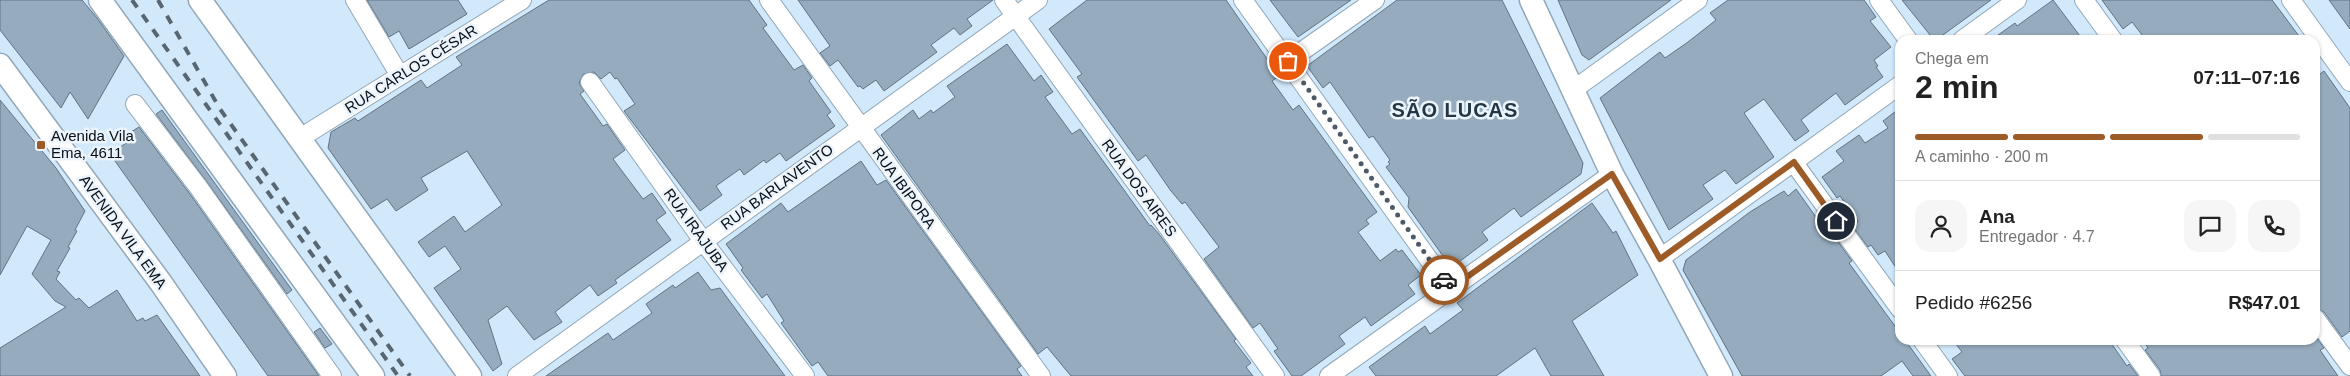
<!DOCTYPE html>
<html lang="pt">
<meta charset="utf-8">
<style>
:root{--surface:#fff;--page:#f6f6f6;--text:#222;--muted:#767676;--line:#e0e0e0;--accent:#9c5b27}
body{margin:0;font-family:Helvetica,sans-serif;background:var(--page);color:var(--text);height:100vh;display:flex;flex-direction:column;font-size:19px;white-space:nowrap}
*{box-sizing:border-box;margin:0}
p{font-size:16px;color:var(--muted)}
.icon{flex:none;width:28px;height:28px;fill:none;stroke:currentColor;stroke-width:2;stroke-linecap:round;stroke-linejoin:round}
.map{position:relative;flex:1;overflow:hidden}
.sheet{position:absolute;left:1895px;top:35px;width:425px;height:310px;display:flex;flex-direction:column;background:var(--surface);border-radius:15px;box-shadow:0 1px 4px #0004}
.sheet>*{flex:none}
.pin{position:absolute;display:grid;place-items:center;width:42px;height:42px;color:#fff;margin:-21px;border:2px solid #fff;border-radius:50%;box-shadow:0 1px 5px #0007}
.courier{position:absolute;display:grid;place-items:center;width:50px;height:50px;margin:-25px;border:4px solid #9c5b27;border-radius:50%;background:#fff;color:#222;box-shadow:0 1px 6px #0007}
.summary em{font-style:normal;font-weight:700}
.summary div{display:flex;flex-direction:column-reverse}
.summary{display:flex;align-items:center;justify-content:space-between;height:85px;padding:0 20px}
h1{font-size:32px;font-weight:700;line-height:38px}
.bar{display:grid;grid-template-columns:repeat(4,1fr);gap:8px 5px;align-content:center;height:60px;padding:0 20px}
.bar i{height:6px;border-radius:4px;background:var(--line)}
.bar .current{background:var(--accent)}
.bar p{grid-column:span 4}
.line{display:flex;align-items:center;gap:12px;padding:0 20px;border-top:1px solid var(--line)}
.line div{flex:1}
.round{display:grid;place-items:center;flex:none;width:52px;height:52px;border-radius:15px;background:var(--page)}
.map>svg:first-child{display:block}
.building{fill:#96acbe;stroke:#5f7384}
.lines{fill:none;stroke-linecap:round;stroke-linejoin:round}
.minor-casing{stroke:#91a7b8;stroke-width:20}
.major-casing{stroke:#91a7b8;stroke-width:25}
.minor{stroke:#fff;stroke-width:18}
.major{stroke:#fff;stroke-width:22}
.rail{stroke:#586671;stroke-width:4;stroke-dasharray:9 9;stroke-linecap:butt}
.done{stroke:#4e5b66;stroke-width:5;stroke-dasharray:0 9}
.route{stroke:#9c5b27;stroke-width:6}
.poi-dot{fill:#9c5b27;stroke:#ebf4fc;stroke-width:2}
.labels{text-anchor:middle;stroke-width:5;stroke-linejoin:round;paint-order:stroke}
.street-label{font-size:15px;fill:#070f15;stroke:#ebf4fc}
.poi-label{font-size:15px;fill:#070f15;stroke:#ebf4fc;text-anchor:start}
.district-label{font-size:20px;font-weight:bold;letter-spacing:1px;fill:#243645;stroke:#ebf4fc}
</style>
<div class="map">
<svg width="2350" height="376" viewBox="0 0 2350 376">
<rect width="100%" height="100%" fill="#d2e9fc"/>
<path class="building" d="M0 0H82L97 18 124 56 88 119 70 92 61 108 0 30Z
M367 0H458L467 14 409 49 399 31 389 37Z
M549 0H749L767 25 763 28 794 70 803 65 812 78 809 81 831 112 827 115 835 126 786 161 780 153 766 163 764 160 744 175 740 169 716 186 722 195 700 211 624 111 635 104 617 78 615 79 610 72 601 79 594 72 583 74 579 83 584 91 580 94 603 126 607 124 625 150 613 159 643 199 652 193 666 213 656 220 671 240 615 280 617 283 598 296 590 285 555 312 562 322 534 340 507 306 488 320 502 364 493 371 434 288 461 269 445 246 429 257 418 242 454 216 465 232 502 205 467 151 421 178 428 190 396 211 387 199 371 209 328 148 331 132 355 118 358 121 421 80 427 88 462 65 456 57Z
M798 0H993L967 19 972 26 960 35 954 28 931 45 937 52 884 91 876 80 863 89 860 86 858 87 838 60 830 66 820 53 830 46Z
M1087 0H1226L1279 76 1272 81 1293 110 1299 105 1377 212 1366 220 1369 224 1358 232 1380 261 1396 249 1398 252 1402 250 1421 275 1408 285 1415 294 1371 326 1365 317 1339 336 1345 344 1301 376H1292L1274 351 1278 349 1260 323 1253 328 1204 259 1219 247 1185 202 1182 204 1171 191 1146 155 1138 161 1077 77 1082 74 1049 29Z
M1270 0H1351L1298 37Z
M1397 0H1502L1583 163 1581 174 1521 217 1514 208 1482 232 1488 240 1455 265 1448 263 1408 207 1409 198 1386 167 1390 164 1388 162 1390 160 1373 136 1369 138 1330 82 1323 88 1307 66Z
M1558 0H1671L1589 60 1582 55Z
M1728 0H1864L1876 17 1870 21 1891 47 1874 60 1878 66 1876 67 1883 77 1845 105 1836 93 1801 120 1809 131 1795 141 1764 99 1744 113 1774 157 1736 184 1725 170 1703 185 1713 199 1669 230 1600 98 1660 52 1665 58 1688 42 1716 20 1710 13Z
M1902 0H1991L1936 40H1934Z
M2053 0 2083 40H1991L2015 23 2017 26Z
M2102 0H2272L2302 40H2146L2132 22 2123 29Z
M2329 0H2350V29Z
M1007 44 1034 81 1041 75 1053 92 1045 97 1072 134 1080 129 1150 226 1151 225 1159 234 1186 271 1236 339 1234 341 1251 363 1246 367 1253 376H1071L1047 347 1038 354 881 135 913 110 919 119 931 110 933 113 955 97 947 86Z
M2324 71 2350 108V331L2342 337 2324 312 2315 308V78Z
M0 100 56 168 85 211 75 230 77 231 68 247 70 248 57 271 60 272 56 279 76 300 79 298 89 308 117 290 137 321 143 318 145 321 157 315 200 376H0V348L66 307 55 301 32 274 51 240 27 226 0 275Z
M1900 108V274L1885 251 1878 255 1871 245 1868 247 1853 227 1858 221 1840 196 1837 198 1822 177 1844 161 1836 151 1859 135 1865 143 1888 128 1883 121Z
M162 110 292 290 287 294 207 182 156 114Z
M139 127 190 194 319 376H268L110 154 135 137 131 132Z
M861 161 877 185 886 180 1021 366 1017 369 1022 376H828L818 362 812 366 781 323 784 321 767 294 762 298 741 270 743 268 726 244 781 203 788 212Z
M1796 189 1833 241 1836 239 1852 261 1849 263 1900 333V340H1905L1931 376H1913L1902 361 1881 376H1742L1683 270 1686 260 1750 212 1784 191 1788 196Z
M1592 203 1613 233 1616 231 1638 275 1572 321 1604 376H1551L1535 348 1496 376H1376L1369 367 1425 326 1430 334 1463 310 1457 303Z
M698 272 711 290 720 288 785 376H546L608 333 613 340 652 313 646 304 673 285 675 288Z
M320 328 332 344 325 348 314 332Z
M2315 336 2324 348 2320 350 2338 376H2161L2160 370 2145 350 2148 348 2143 340H2315Z
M1953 340H2109L2127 366 2129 364 2138 376H1965L1952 359 1962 352Z"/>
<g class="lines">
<defs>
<path id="minor" d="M355 0 400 76
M769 0 1041 376
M1004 0 1275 376
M1243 0 1450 289
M1879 0 1908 40
M2084 0 2113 40
M2291 0 2350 82
M1962 40 2017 0
M1288 61 1375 0
M590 82 703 241 805 376
M1573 90 1698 0
M135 104 199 188 332 376
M300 138 522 0
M1794 163 1900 309
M1659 259 1900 85
M2315 318 2350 366
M1922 340 1948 376
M2125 340 2151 376
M517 376 1038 0
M1329 376 1612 174"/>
<path id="major" d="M100 0 373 376
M200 0 470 376
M1531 0 1612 174 1659 259 1721 376
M0 65 161 283 225 376"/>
</defs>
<use href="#minor" class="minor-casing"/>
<use href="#major" class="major-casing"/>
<use href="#minor" class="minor"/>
<use href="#major" class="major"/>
<path class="rail" d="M132 0 398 376
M158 0 220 109 410 376"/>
</g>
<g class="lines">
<path class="done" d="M1288 61 1444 280"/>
<path class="route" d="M1444 280 1450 289 1612 174 1660 259 1794 162 1836 221"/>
</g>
<rect class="poi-dot" x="36" y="140" width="10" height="10" rx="2.5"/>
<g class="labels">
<g class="street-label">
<text transform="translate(411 69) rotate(-32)" y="5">RUA CARLOS CÉSAR</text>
<text transform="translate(777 187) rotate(-36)" y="5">RUA BARLAVENTO</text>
<text transform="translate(904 188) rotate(54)" y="5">RUA IBIPORA</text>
<text transform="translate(1139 188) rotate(54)" y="5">RUA DOS AIRES</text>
<text transform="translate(696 230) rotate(54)" y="5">RUA IRAJUBA</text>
<text transform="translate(123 232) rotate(54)" y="5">AVENIDA VILA EMA</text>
</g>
<g class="poi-label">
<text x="51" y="141">Avenida Vila<tspan x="51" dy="17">Ema, 4611</tspan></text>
</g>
<g class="district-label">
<text x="1455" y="117">SÃO LUCAS</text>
</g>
</g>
</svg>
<div class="pin" style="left:1288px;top:61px;background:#ea580c"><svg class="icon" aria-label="bag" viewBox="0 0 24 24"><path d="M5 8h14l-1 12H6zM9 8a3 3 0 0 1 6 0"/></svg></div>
<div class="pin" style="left:1836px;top:221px;background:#1f2937"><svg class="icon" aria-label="home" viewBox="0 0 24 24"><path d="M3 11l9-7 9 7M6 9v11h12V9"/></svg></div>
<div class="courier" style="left:1444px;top:280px"><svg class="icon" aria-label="car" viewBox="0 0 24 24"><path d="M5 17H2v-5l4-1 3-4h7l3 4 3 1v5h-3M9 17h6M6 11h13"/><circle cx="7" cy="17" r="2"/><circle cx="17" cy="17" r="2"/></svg></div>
<section class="sheet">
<div class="summary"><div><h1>2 min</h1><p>Chega em</p></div><em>07:11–07:16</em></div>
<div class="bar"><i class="current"></i><i class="current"></i><i class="current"></i><i></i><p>A caminho · 200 m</p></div>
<div class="line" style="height:90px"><a class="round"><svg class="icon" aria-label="person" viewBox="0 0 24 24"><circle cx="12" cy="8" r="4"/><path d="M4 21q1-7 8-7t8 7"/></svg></a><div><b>Ana</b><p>Entregador · 4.7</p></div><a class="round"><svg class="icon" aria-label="chat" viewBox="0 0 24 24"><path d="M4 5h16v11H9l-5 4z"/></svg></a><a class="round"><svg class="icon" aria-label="phone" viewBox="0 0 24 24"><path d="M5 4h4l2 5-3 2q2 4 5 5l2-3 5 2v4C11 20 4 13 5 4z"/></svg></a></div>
<div class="line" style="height:65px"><div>Pedido #6256</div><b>R$47.01</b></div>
</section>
</div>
